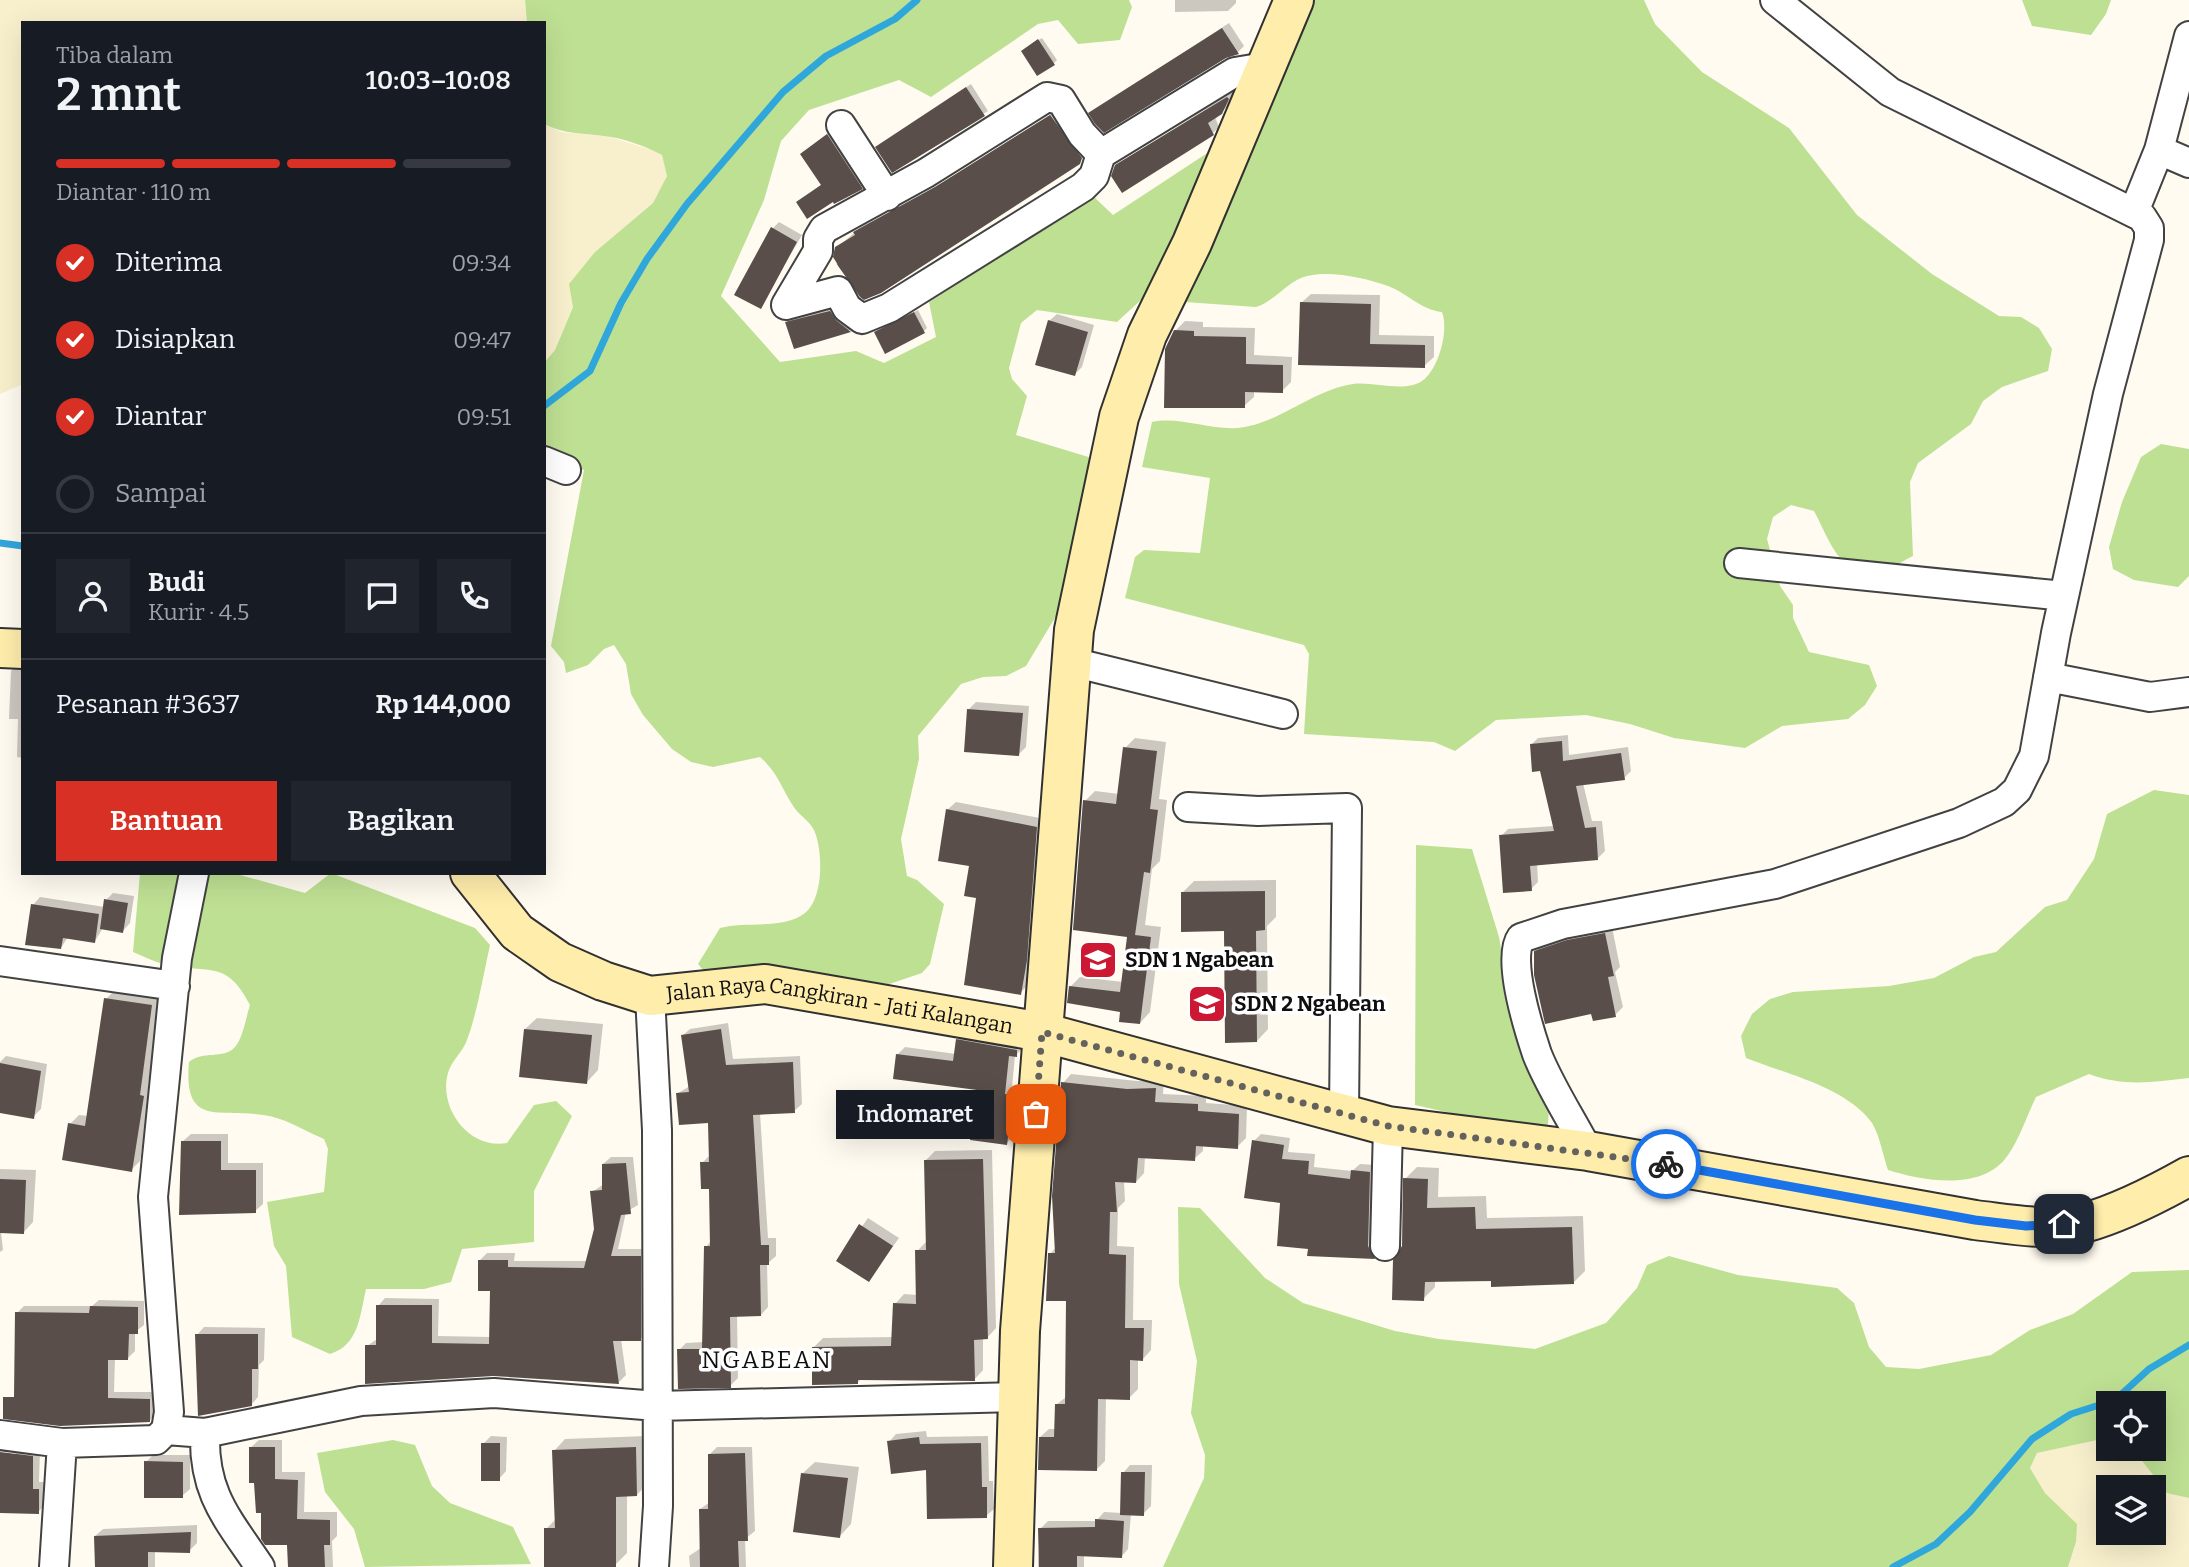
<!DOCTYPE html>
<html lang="id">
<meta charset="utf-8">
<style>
:root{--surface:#171b24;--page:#20242c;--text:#f1f3f6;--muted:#9ea1a6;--line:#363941;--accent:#d93025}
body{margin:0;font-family:Bitter,serif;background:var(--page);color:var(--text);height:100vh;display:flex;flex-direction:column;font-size:26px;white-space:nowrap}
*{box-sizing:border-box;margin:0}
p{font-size:23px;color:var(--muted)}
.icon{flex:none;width:38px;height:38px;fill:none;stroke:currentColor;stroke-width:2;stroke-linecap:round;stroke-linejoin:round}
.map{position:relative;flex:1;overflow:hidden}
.details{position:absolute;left:21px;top:21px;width:525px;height:854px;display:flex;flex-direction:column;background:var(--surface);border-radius:0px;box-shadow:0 7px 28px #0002}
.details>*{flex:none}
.buttons{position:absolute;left:2096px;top:1391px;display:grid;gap:14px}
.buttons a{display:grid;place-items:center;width:70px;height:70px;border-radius:0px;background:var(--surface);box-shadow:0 7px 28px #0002;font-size:35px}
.pin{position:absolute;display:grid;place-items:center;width:60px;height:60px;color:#fff;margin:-30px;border-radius:14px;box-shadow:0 4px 10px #0006}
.courier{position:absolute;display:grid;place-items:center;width:70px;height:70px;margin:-35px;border:5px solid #1a73e8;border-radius:50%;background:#fff;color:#222;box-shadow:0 2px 9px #0007}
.bubble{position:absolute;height:49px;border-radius:0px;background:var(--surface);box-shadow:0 7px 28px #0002;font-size:23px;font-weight:600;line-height:49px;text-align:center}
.headline em{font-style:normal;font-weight:600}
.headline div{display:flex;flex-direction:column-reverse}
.headline{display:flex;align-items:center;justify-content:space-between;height:119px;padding:0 35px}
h1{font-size:46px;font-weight:600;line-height:52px}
.bar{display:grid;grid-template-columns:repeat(4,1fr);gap:10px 7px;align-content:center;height:84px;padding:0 35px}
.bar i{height:9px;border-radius:5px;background:var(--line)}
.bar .current{background:var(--accent)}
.bar p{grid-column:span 4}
.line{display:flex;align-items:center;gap:18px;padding:0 35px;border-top:2px solid var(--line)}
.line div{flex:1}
.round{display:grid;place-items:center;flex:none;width:74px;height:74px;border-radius:0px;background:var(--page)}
ol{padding:0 35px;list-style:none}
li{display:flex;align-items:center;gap:21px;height:77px}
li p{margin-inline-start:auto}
li .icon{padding:7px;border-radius:50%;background:var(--accent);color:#fff;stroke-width:4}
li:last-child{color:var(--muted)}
li i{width:38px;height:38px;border:4px solid var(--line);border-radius:50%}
.cta{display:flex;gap:14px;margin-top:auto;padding:14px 35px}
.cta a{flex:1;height:80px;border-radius:0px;background:var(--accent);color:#fff;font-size:28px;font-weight:600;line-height:80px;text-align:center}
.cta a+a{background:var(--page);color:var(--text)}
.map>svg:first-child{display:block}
.farmland{fill:#f8f0cd;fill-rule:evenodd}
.forest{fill:#bee093}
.shadow{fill:#0003}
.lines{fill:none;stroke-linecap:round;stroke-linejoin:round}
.stream{stroke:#2fa7db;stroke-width:7}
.building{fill:#594e4a}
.street-casing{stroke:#424242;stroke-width:32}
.secondary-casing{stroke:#313131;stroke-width:42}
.street{stroke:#fff;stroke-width:28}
.secondary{stroke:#ffedac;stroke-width:38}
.done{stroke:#63625e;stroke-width:7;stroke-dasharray:0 12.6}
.route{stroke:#1a73e8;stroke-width:9}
.labels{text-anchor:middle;stroke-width:7;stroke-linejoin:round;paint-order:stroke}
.poi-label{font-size:21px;font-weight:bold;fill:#0f0f0f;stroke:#fff;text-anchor:start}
.street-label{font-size:21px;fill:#0f0f0f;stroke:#fff}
.quarter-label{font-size:24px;letter-spacing:2px;fill:#0f0f0f;stroke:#fff}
</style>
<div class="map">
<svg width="2189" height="1567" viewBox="0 0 2189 1567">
<rect width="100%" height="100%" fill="#fffbf1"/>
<path class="farmland" d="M0 0H525L527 23H23V384L0 394Z
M544 124 561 132 607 136 652 150 662 155 667 176 653 203 595 252 555 350 544 363Z
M2102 1439 2109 1441V1449H2133L2167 1492 2189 1498V1567H2068L2076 1542V1524L2045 1493 2030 1468 2037 1453ZM2109 1488H2154V1533H2109Z"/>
<path class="forest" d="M525 0H1129L1132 7 1120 40 1078 44 1058 20 1038 24 931 97 899 80 809 110 781 141 764 200 721 296 780 362 856 351 884 363 936 337 929 302 1093 196 1113 215 1256 121 1315 0H1644L1655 24 1702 72 1789 128 1857 215 1932 274 1999 316 2021 317 2039 328 2052 349 2048 371 2002 387 1983 401 1971 424 1918 463 1910 482 1913 556C1902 561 1884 574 1872 574 1839 575 1827 535 1814 511L1791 505 1773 517 1767 539 1780 586 1793 605V618L1809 652 1869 665 1877 686 1865 705 1848 719 1782 726 1745 748 1674 738 1630 724 1586 715 1496 720 1455 751 1434 742 1304 734 1309 654 1304 645 1125 598 1135 557 1144 550 1200 553 1210 478 1142 467 1152 422C1179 416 1209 430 1237 428 1277 425 1312 390 1353 384 1372 381 1405 393 1422 381 1439 369 1449 330 1442 312 1421 310 1407 293 1388 286 1366 278 1330 270 1307 276 1289 280 1275 301 1256 307L1142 299 1117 322 1037 310 1021 323 1009 368 1012 379 1027 396 1016 435 1095 459 1074 586 1026 666 1006 676 983 677 961 684 918 736 919 759 901 839 907 876 917 880 944 904 930 964 922 973 833 1003 733 1006 698 964 720 928C745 921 783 930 805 913 824 898 823 850 814 830 810 822 802 817 796 810 781 789 780 775 760 757L713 767 691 762 672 749 643 715 631 694 626 664 614 645 604 649 588 665 566 673 564 662 551 646 584 470 544 457V363L555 350 573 307 569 284 595 252 653 203 667 176 662 155C645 146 623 138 604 136 582 133 564 134 544 124V23H527Z
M2022 0H2111L2106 14 2091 35 2032 26Z
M2161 444 2189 449V576L2178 587 2134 580 2113 569 2109 547 2122 502 2141 457Z
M2154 790 2189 795V1078C2153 1082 2124 1087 2089 1074L2036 1097C2027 1115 2020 1138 2008 1155 1983 1192 1923 1181 1888 1170 1883 1156 1880 1136 1872 1123 1846 1087 1786 1074 1746 1058L1741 1036 1752 1014 1770 999 1793 992 1889 986 1934 978 1974 957 1996 952 2045 907 2067 900 2094 859 2107 814Z
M1416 845 1472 849 1499 937 1504 966 1549 1104 1548 1126 1526 1130 1415 1105Z
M140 873H233L305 893 331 873 475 928 490 945C483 976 478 1010 467 1040 463 1052 451 1061 448 1073 438 1109 470 1150 507 1143L534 1105 556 1101 572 1116 534 1191V1242L462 1249 451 1282 424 1289H366C360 1315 359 1345 330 1354L292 1337 286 1266 274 1246 267 1202 324 1192 328 1149 324 1139C305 1131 283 1117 263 1115 219 1108 183 1128 189 1062 203 1050 223 1060 235 1047 243 1038 246 1017 250 1005 226 957 206 975 163 964 153 961 143 956 133 952Z
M1178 1207 1200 1208 1265 1278 1303 1303 1395 1331 1439 1339 1535 1349 1606 1323 1637 1288 1647 1265 1669 1256 1738 1275 1837 1288 1854 1303 1869 1347 1886 1367 1919 1369 1991 1355 2030 1330 2073 1314 2132 1272 2189 1270V1498L2167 1493 2133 1449H2154V1404H2109V1441L2102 1439 2037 1453 2030 1468 2045 1493 2077 1524 2076 1542 2068 1567H1163L1204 1478 1205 1455 1191 1413 1197 1361 1179 1284Z
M393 1440 415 1445 432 1486 450 1503 513 1527 531 1564 365 1567 354 1529 325 1492 317 1453Z"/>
<path class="shadow" d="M1175 0H1236V3L1228 11 1175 12Z
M1229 23 1244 46 1238 52 1091 113Z
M1042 38 1057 60 1053 64 1026 48Z
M971 84 988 111 892 170 877 147Z
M1234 91 1229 105 1215 117 1219 127 1212 134 1116 166Z
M1056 111 1086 153 1079 163 836 248 860 228 942 183Z
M834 129 868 181 861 187 833 199 798 202 822 184 809 148Z
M779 222 802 235 760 307 773 228Z
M1311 294 1380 295 1379 335 1434 336V357L1424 366 1300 364 1301 303Z
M835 306 855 325 850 330 795 347 787 322 793 317Z
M918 310 927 328 924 331 876 332Z
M1057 314 1094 325 1082 367 1075 374 1049 321Z
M1185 321 1203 322V327L1255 328 1254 355 1292 357 1291 382 1282 391H1254V397L1244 406 1175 331Z
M19 663H23V758L17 757 18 719H9L11 671Z
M976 702 1029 706 1026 747 1018 755 969 709Z
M1568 735 1569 755 1628 747 1631 771 1624 778 1583 783 1592 821H1602L1605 851 1598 858 1537 863 1538 882 1531 889 1501 836 1508 829 1554 826 1541 769 1531 745 1538 738Z
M1135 738 1166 742 1159 799 1167 800 1160 861 1152 869 1145 925 1161 927 1150 1012 1140 1023 1122 1010 1070 987 1080 977 1123 982 1129 935 1085 801 1095 791 1119 794 1125 748Z
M956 802 1045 819 1029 984 1020 993 978 897 971 865 947 810Z
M1276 880V917L1267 926 1268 1029 1257 1041 1226 929 1182 893 1194 881Z
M113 893 134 896 130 923 123 931 103 928 95 941 68 937 61 948 33 905 40 897 105 907 106 900Z
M1612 927 1620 967 1615 972 1623 1007 1615 1015 1535 952 1543 944 1576 933Z
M115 990 160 997 148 1086 152 1087 140 1161 131 1170 70 1124 79 1115 88 1116 106 999Z
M537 1018 603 1024 598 1070 587 1082 525 1029Z
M728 1023 733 1059 800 1056 802 1104 794 1111 760 1113 768 1238H776V1256L767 1264 768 1307 761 1315H737L738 1378 730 1386 679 1350 686 1343 704 1342 706 1247 711 1241 710 1188 702 1163 710 1155V1121L678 1093 690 1086 682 1036 690 1029Z
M965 1033 1023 1048 1015 1056 1012 1087 1020 1088 1014 1135 1007 1143 979 1089 897 1055 905 1047 956 1054 957 1040Z
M6 1056 47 1064 41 1109 33 1117 0 1111V1062Z
M1071 1074 1137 1081 1164 1080 1163 1094 1206 1096V1103L1247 1106 1246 1138 1237 1147 1203 1145V1151L1194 1159 1145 1157 1144 1173 1136 1182 1124 1181 1125 1201 1118 1208 1117 1246 1134 1247 1133 1320H1152L1151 1350 1143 1359H1138V1389L1129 1398 1106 1397 1105 1461 1097 1469 1040 1437 1049 1429H1056V1405L1067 1396 1068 1300 1050 1254 1056 1247 1063 1083Z
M191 1134H228V1163H263V1204L255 1211 183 1141Z
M1261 1134 1290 1138 1288 1152 1315 1154 1314 1167 1352 1171 1360 1164 1377 1165 1381 1250 1374 1257 1336 1254 1310 1247 1282 1202 1254 1141Z
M992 1150 996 1328 987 1338H983V1370L974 1380 862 1378 857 1383 813 1348 823 1338 893 1337 895 1304 904 1294 917 1295V1251L926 1242V1160L935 1151Z
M611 1157H633L638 1205 626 1212 618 1249H647L648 1332 640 1339H621L626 1375 619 1382 367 1346 377 1339 378 1306 385 1298 439 1299 438 1336 491 1337V1290L480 1260 487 1253H515L514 1261H588L595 1229 592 1192 604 1184 603 1164Z
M1417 1167 1439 1168 1438 1197 1486 1196 1487 1218 1583 1216 1585 1271 1573 1283 1435 1280V1287L1423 1299 1403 1247 1405 1179Z
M0 1169 36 1170 33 1222 23 1233 1 1232 3 1250 0 1252Z
M868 1218 899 1238 869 1280 838 1260Z
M99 1300 144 1301V1325L135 1332V1351L128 1358H115L114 1392H157V1413L149 1421 72 1424 17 1313 24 1306H92Z
M204 1327 265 1328 264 1360 259 1365 258 1397 251 1405 197 1335Z
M926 1431 927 1437 988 1436 989 1481H993L994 1509 986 1516 889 1442 896 1434Z
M491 1436 507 1437 506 1471 499 1479 483 1444Z
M647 1436 648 1483 637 1495H627V1553L615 1565 546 1529 557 1518 554 1451 565 1439Z
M259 1440H282V1472H305L304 1512H337V1536L332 1541 333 1567H289L288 1543 263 1512 250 1448Z
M22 1447 40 1449 39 1482H46V1504L38 1512H0V1456L15 1454Z
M717 1447H752L755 1531 745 1539 746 1567H690L689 1556 701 1548 700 1509 710 1502 709 1455Z
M153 1455H190V1489L182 1496 146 1462Z
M815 1462 859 1467 851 1524 840 1536 803 1473Z
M1130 1465H1152L1151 1506 1143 1514H1131L1128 1549 1121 1557 1084 1554V1567H1038L1040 1529 1048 1521H1096L1104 1512 1122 1513 1123 1473Z
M197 1525V1543L189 1551 155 1550V1567H97L95 1536 103 1529Z"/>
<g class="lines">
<path class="stream" d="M544 406 590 371 621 303 647 259 687 204 783 92 826 56 895 19 917 0
M0 543 23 546
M1893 1567 1936 1544 1970 1512 2032 1439 2071 1414 2115 1400 2149 1369 2189 1345"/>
</g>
<path class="building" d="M1222 28 1239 54 1226 58 1104 133 1095 124 1088 113Z
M1038 39 1055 65 1037 76 1021 51Z
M966 87 985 116 892 173 875 147Z
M1227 97 1229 99 1222 114 1208 123 1214 135 1122 193 1111 176 1115 165Z
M1050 115 1082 158 1080 164 881 293 864 300 860 297 836 263 838 265 833 257 835 247 855 235 853 232 935 187Z
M827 134 863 189 834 204 833 202 807 219 796 202 821 185 800 154Z
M771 227 797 242 761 309 734 295Z
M1300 302 1371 304 1370 344 1425 345V368L1298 365Z
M830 311 837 321 851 332 794 349 785 322Z
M914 312 925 333 885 354 874 332Z
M1048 320 1088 332 1075 376 1035 365Z
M1174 330 1194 331V336L1246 337V364L1283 365V393L1245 392V408H1164L1165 349Z
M967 709 1023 713 1019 756 964 752Z
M1562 741 1563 761 1621 753 1625 780 1576 786 1585 828 1596 827 1598 860 1530 866 1532 891 1503 893 1499 835 1554 831 1540 771 1532 772 1530 744Z
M1123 747 1157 751 1150 809 1158 810 1150 873 1144 872 1135 935 1151 937 1140 1024 1119 1022 1120 1012 1067 1003 1069 986 1120 992 1127 937 1073 930 1083 800 1116 804Z
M946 809 1037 827 1027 960 1021 995 964 985 976 898 964 896 969 866 938 861Z
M1265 891V930L1256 931 1257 1042 1225 1043 1224 931 1181 932V892Z
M104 899 128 903 123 933 100 929Z
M31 904 99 914 95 943 63 938 61 949 25 945Z
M1605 933 1614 976 1608 977 1616 1017 1593 1021 1591 1014 1545 1024 1534 975V951L1567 940Z
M104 998 152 1005 140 1095 144 1096 132 1172 62 1160 68 1123 85 1126Z
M524 1029 592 1035 587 1084 519 1077Z
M721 1029 726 1065 793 1062 795 1113 753 1115 761 1245H769V1265H760L761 1316 730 1317 731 1388 678 1389 677 1349H702L704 1246H710L709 1189H701L700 1162H709L708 1123 679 1125 676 1093 689 1092 681 1035Z
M956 1039 1017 1050V1057L1009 1056 1005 1094 1013 1095 1007 1145 970 1140 977 1090 893 1079 896 1054 953 1061Z
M0 1063 41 1071 34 1119 0 1113Z
M1061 1082 1127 1089 1156 1088 1155 1102 1198 1104V1111L1239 1114 1238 1149 1196 1146 1195 1161 1138 1158 1136 1183 1115 1182 1117 1212H1110L1109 1254 1126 1255 1125 1328H1144L1143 1361 1130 1360V1400L1098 1399 1097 1471 1038 1470 1039 1437H1054L1055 1404H1065L1066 1301H1046L1048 1253H1055L1052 1196Z
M1252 1140 1284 1145 1282 1159 1309 1161 1308 1174 1350 1179 1351 1170 1370 1172 1368 1246 1375 1259 1307 1256 1308 1249 1277 1246 1280 1203 1244 1198Z
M181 1141H221V1170H256V1213L179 1215Z
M983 1159 988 1339 974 1340 975 1381 858 1380V1384L812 1385V1347L891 1346 893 1303 916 1304 915 1250H926L924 1160Z
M626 1163 631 1214 621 1215 611 1256H641V1341H613L619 1384 493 1376 365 1384V1345H376V1305H432V1343L489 1344 490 1291H478V1260H508V1267L584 1268 594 1229 590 1191 602 1190V1164Z
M1403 1178 1428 1179 1427 1208 1475 1207 1476 1229 1572 1227 1574 1284 1491 1287V1281L1425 1282 1424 1301 1392 1300 1393 1260 1402 1246Z
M0 1179 26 1180 24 1234 0 1233Z
M859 1224 893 1246 869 1282 836 1261Z
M90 1306 138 1307V1334H129L128 1360H108V1398L150 1399V1422L60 1426 3 1419V1397H14L15 1312 89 1313Z
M195 1334H258V1369H252V1406L198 1416Z
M919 1437 920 1444 981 1443 982 1487H987V1518L927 1519 926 1470 891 1474 887 1441Z
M481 1443H500V1481H481Z
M249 1447H275V1479L298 1480 297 1519 330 1520V1545H324L325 1567H288L287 1545H265L261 1539V1513H256L254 1483H249Z
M636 1447 637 1496 616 1497V1567H544V1528H555L552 1450Z
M0 1452 33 1456V1489H39V1514L0 1513Z
M745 1453 748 1541H738L739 1567H700L699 1509H708V1454Z
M144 1461 183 1462V1498H144Z
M1121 1472H1145L1144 1516 1120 1515Z
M801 1473 848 1478 840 1538 793 1532Z
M1095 1519 1124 1521 1122 1558 1077 1556V1567H1039L1038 1528 1095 1527Z
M191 1532 190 1553 148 1552V1567H95L94 1536Z"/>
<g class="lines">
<defs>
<path id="street" d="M841 125 887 196
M2159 150 2189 36
M1101 154 1082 134 1061 100 1047 97 926 173 824 229 818 239V251L786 305 838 291 847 308 862 319 889 308 1083 187 1094 176 1101 154 1235 72 1265 67
M2134 212 2159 150 2189 163
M544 461 566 470
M1739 563 2064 596
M1072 662 1283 714
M2048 677 2150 697 2189 692
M1188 807 1258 811 1347 808 1344 1114
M0 961 175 986
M650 996 657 1130 658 1506 654 1567
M1588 1151C1572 1120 1550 1087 1537 1054 1529 1030 1506 958 1521 938L1563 924 1775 884 1959 823 2004 802 2017 790 2034 756 2056 633 2108 394 2149 240V228L2142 217 1890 92 1775 0
M1385 1246 1388 1126
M166 1430 205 1433 361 1401 494 1393 657 1406 1018 1397
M205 1433C203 1494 228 1519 260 1567
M0 1435 62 1443
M54 1567 62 1443 156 1440 166 1430 169 1412 153 1197 177 958 194 873"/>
<g id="secondary">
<path d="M0 648 23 649"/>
<path id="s1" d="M470 873 517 932 560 962 603 981 650 996 765 984 1042 1032 1388 1126 1588 1151 1975 1220C2010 1224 2050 1232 2084 1223 2120 1213 2157 1194 2189 1176"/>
<path d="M1013 1567 1020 1331 1074 630 1119 417 1147 335 1192 243 1294 0"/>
</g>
</defs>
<use href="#street" class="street-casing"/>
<use href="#secondary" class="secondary-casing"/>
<use href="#street" class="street"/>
<use href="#secondary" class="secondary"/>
</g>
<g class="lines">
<path class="done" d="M1036 1114 1042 1032 1388 1126 1666 1164"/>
<path class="route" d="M1666 1164 1975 1220 2026 1226 2064 1224"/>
</g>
<defs>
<symbol id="school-square" viewBox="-11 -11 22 22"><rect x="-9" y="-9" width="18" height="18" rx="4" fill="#cd1833" stroke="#fff"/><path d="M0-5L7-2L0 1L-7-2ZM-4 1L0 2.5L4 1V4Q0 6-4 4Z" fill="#fff"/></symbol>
</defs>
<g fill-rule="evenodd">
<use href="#school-square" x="1076" y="938" width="44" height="44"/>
<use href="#school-square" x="1185" y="982" width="44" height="44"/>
</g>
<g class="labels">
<g class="poi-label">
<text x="1125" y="967">SDN 1 Ngabean</text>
<text x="1234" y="1011">SDN 2 Ngabean</text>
</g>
<g class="street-label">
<text dy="7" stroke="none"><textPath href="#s1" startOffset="416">Jalan Raya Cangkiran - Jati Kalangan</textPath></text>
</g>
<g class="quarter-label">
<text x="767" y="1368">NGABEAN</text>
</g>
</g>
</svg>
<div class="buttons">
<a><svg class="icon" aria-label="locate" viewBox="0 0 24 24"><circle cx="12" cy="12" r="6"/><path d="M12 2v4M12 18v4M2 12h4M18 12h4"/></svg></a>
<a><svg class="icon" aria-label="layers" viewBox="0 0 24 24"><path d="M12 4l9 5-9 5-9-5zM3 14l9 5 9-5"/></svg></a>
</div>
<div class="pin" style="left:1036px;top:1114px;background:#ea580c"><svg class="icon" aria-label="bag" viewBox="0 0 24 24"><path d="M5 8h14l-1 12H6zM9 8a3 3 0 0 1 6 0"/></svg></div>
<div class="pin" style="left:2064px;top:1224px;background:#1f2937"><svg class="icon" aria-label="home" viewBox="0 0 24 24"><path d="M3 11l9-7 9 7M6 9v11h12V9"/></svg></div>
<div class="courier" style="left:1666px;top:1164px"><svg class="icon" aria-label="bike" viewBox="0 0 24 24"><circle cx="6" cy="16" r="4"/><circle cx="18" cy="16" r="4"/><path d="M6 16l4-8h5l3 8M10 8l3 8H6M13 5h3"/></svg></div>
<div class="bubble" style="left:836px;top:1090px;width:158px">Indomaret</div>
<section class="details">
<div class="headline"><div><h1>2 mnt</h1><p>Tiba dalam</p></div><em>10:03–10:08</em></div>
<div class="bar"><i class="current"></i><i class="current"></i><i class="current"></i><i></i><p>Diantar · 110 m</p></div>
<ol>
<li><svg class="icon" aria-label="check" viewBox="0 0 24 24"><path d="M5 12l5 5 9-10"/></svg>Diterima<p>09:34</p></li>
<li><svg class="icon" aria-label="check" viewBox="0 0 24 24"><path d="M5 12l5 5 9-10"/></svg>Disiapkan<p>09:47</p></li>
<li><svg class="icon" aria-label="check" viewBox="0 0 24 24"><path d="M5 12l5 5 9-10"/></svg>Diantar<p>09:51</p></li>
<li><i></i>Sampai</li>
</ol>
<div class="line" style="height:126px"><a class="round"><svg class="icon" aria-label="person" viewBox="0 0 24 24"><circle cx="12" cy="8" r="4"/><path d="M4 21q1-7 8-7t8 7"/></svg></a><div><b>Budi</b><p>Kurir · 4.5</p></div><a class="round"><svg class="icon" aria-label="chat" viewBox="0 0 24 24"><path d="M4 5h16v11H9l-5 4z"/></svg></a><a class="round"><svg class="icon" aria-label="phone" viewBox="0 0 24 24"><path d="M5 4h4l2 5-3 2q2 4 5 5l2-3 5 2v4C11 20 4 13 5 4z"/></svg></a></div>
<div class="line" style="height:91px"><div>Pesanan #3637</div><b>Rp 144,000</b></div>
<div class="cta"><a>Bantuan</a><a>Bagikan</a></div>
</section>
</div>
